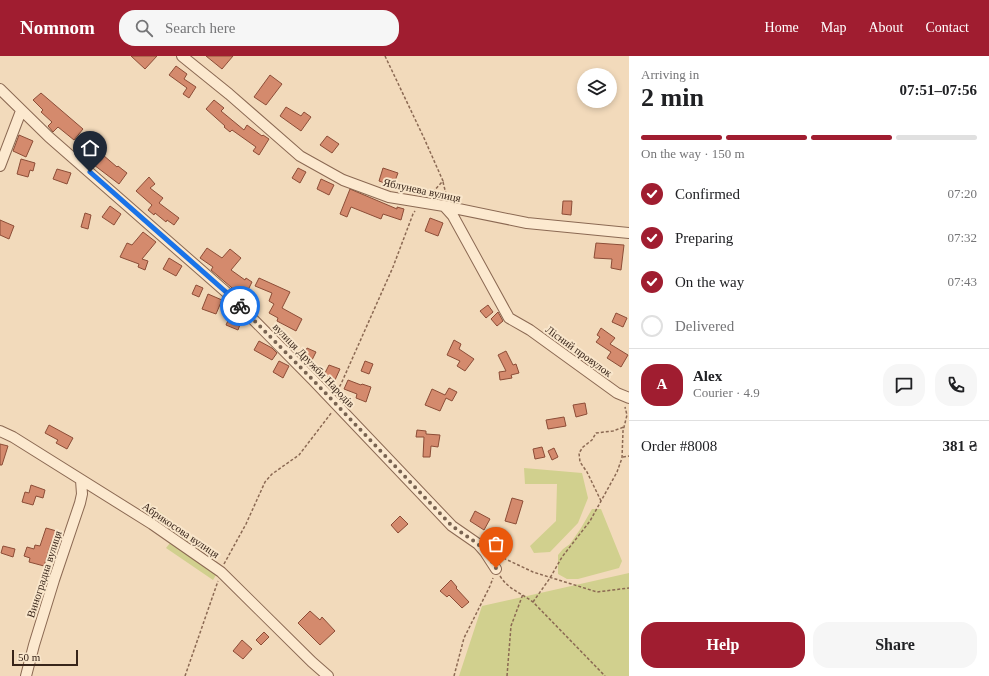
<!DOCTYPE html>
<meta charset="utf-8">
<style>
:root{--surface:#fff;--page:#f6f6f6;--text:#202124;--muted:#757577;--line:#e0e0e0;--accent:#a01d30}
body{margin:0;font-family:"Times New Roman",serif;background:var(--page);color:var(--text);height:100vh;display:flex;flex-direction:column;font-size:15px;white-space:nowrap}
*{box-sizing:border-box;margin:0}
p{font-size:13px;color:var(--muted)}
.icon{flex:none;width:22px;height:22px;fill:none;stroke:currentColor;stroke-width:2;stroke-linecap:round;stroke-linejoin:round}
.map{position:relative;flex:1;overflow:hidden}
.drawer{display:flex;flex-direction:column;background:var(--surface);width:360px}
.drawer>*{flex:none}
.controls{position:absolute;left:577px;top:12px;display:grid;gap:8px}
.controls a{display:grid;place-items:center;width:40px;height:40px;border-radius:50%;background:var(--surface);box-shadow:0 2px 6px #0003;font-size:20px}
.scale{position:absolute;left:12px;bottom:10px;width:66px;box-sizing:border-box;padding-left:4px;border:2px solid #38251a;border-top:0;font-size:11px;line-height:14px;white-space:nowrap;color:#38251a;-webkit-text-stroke:3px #f9e6cb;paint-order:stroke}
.pin{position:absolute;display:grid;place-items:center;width:34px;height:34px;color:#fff;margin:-41px -17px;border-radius:50% 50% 50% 0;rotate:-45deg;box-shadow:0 0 4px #0007}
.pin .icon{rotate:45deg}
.courier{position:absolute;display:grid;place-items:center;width:40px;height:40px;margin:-20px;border:3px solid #1a73e8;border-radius:50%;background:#fff;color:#222;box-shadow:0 1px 5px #0007}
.head em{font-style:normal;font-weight:600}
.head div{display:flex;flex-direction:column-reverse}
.head{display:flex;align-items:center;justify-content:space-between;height:68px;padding:0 12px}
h1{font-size:26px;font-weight:600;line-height:30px}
.bar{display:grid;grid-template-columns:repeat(4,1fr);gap:6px 4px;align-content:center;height:48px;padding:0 12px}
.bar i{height:5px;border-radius:3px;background:var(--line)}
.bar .selected{background:var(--accent)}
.bar p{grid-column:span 4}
.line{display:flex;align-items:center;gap:10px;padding:0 12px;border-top:1px solid var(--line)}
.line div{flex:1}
.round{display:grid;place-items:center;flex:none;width:42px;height:42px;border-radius:16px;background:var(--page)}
ol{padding:0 12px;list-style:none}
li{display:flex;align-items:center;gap:12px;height:44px}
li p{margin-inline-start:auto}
li .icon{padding:4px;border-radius:50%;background:var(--accent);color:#fff;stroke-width:4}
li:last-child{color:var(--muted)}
li i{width:22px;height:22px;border:2px solid var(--line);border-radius:50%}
.cta{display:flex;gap:8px;margin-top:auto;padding:8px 12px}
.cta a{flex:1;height:46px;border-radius:16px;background:var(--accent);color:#fff;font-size:16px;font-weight:600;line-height:46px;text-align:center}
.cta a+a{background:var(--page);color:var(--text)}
header{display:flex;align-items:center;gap:24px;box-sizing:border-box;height:56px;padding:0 20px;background:var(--accent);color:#fff}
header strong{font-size:19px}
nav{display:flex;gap:22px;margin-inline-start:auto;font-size:14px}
.search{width:280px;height:36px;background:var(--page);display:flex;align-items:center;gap:10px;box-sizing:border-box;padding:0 14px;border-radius:16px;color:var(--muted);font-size:15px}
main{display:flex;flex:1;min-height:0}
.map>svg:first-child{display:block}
.green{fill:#d1d08e}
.building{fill:#d48a6d;stroke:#8c4d37}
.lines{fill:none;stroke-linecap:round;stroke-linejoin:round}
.minor-casing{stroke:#8b6953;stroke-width:12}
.path{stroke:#8b6953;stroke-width:1.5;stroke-dasharray:3 2;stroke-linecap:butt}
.minor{stroke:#fce9cf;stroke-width:10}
.done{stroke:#796452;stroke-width:4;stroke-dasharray:0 7.2}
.route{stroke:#1a73e8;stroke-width:5}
.labels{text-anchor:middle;stroke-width:4;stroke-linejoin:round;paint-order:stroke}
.street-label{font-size:11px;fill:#38251a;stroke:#f9e6cb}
</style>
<header>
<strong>Nomnom</strong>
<div class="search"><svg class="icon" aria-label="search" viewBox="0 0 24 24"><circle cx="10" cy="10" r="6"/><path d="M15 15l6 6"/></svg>Search here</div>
<nav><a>Home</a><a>Map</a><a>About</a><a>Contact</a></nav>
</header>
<main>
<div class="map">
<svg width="629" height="620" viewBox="0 0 629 620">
<rect width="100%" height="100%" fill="#f2dabb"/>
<path class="green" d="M524 412 582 417 588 442 578 467 550 496 534 497 530 490 556 465 557 428H525Z
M151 449 205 490 200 495 145 459Z
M592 453H601L622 505 619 512 578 523H567L558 518V499L563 493 570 488 581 472Z
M170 487 216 519 213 524 166 492Z
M629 517V620H459L482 550Z"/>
<path class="building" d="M131 0H157L145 13Z
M206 0H233L222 13Z
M176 10 187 18 184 23 196 31 189 42 183 38 187 32 169 19Z
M270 19 282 28 266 49 254 41Z
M41 37 83 73 74 84 58 71 53 76 48 70 52 66 41 56 43 54 33 44Z
M214 44 224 52 221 55 244 74 247 69 262 80 263 79 269 83 259 99 253 95 256 91 232 74 230 76 224 71 225 70 206 53Z
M286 51 301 60 304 56 311 61 301 75 280 60Z
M19 79 33 85 26 101 13 95Z
M327 80 339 88 332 97 320 89Z
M103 99 117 111 118 110 127 117 119 128 94 109Z
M21 103 35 107 33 115 30 114 28 121 17 118Z
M298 112 306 116 300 127 292 122Z
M383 112 398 117 393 130 379 125Z
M57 113 71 117 67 128 53 123Z
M149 121 155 128 150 132 163 142 159 147 179 162 174 169 167 164 166 166 155 157 154 159 148 154 152 149 136 135Z
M321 123 334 129 329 139 317 133Z
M350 133 397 153V151L404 153 401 164 383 158 381 163 351 151 347 161 340 158Z
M563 145H572L571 159 562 158Z
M110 150 121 158 114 169 102 161Z
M85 157 91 159 88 173 81 171Z
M430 162 443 167 438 180 425 175Z
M0 164 14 170 9 183 0 179Z
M143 176 156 186 142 203 148 205 145 214 138 211 139 208 120 201 127 187 132 189Z
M596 187 624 189 621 214 611 212 612 203 594 202Z
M207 192 222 202 230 193 241 202 231 214 245 224 246 222 252 226 244 242 237 238 238 237 211 214 213 211 200 202Z
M169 202 182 210 176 220 163 213Z
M259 222 290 236 282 252 302 263 296 275 277 265 278 262 269 257 274 248 269 245 272 237 255 230Z
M196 229 203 232 199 241 192 238Z
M208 238 222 244 216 258 202 253Z
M488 249 493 256 486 262 480 255Z
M498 256 503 265 497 270 491 263Z
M616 257 627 262 623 271 612 266Z
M231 258 242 263 238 274 226 269Z
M601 272 615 282 610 288 628 299 621 311 607 302 611 296 596 286 600 281 597 279Z
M454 284 461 288 459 293 474 303 465 315 457 310 460 305 447 299Z
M259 285 272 292 277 297 272 304 254 294Z
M307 292 316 296 310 308 302 304Z
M506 295 513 309 516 308 519 317 511 319 512 322 500 324 499 316 506 315 498 299Z
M279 305 289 310 283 322 273 316Z
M365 305 373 308 369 318 361 315Z
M329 309 340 313 335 324 324 319Z
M348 324 361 329 362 328 371 331 366 346 356 342 357 338 344 333Z
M449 332 457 336 452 345 446 342 440 355 425 349 432 333 445 339Z
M585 347 587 358 576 361 573 349Z
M564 361 566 370 548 373 546 364Z
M49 369 73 382 67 393 56 387 58 384 45 377Z
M417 374 426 375V378L440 379 438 391 431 390 430 401H423L424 381H416Z
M0 388 8 390 2 409H0Z
M542 391 545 401 535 403 533 393Z
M554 392 558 401 552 404 548 395Z
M31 429 45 434 43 442 36 440 33 449 22 446 25 436 29 437Z
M512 442 523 445 516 468 505 465Z
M475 455 490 463 484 474 470 465Z
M400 460 408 468 398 477 391 469Z
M46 472 60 476 57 485 52 484 44 510 29 506 30 502 24 500 27 491 34 493 35 489 40 490Z
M3 490 15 493 13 501 1 497Z
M451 524 457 531 456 532 469 546 462 552 449 539 447 541 440 535Z
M310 555 320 564 322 561 335 575 320 589 298 567Z
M264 576 269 581 261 589 256 584Z
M242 584 252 593 243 603 233 595Z"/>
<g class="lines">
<defs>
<path id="minor" d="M182 0 229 38 300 100 343 124 389 141 444 150 527 167 629 177
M0 33 49 81 226 236 313 324 452 470 478 488 485 496 496 513
M0 110 21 55
M444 150 453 160 509 262 530 274 617 337 629 342
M0 375 13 381 152 468 221 516 312 606 328 620
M26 620 34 589 54 524 80 447 82 438 81 424"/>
</defs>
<use href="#minor" class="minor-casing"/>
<path class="path" d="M385 0 424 82 443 125 431 138
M443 126 447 142
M337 335 341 328 393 211 413 158 415 155
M623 401 629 400
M601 445 587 416 580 406 579 397 583 391 592 384 596 377 613 375 624 371
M499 500 533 516 597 536 629 532
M224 508 246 468 265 426 272 418 299 399 332 356
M500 520C508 533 521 537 533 546L605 620
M533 546 550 522 562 501 590 465 617 416 622 402 623 375 627 359 625 351
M185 620 218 525
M454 620 464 582 490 530 493 522
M507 620 511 570 523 538"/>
<use href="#minor" class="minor"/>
</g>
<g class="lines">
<path class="done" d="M240 250 313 324 452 470 478 488 486 496 496 512"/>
<path class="route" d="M90 116 226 236 240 250"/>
</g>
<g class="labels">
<g class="street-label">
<text transform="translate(422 134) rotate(12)" y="4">Яблунева вулиця</text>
<text transform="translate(579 295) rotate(36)" y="4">Лісний провулок</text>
<text transform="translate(314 309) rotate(46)" y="4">вулиця Дружби Народів</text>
<text transform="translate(181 474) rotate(34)" y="4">Абрикосова вулиця</text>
<text transform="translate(44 518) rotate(-72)" y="4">Виноградна вулиця</text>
</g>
</g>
</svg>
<div class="controls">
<a><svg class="icon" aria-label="layers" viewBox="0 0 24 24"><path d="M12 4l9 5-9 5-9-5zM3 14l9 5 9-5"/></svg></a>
</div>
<div class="scale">50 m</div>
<div class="pin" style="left:496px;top:512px;background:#ea580c"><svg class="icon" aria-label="bag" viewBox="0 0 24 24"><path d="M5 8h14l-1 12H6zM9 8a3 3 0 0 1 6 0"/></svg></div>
<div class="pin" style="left:90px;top:116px;background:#1f2937"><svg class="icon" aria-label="home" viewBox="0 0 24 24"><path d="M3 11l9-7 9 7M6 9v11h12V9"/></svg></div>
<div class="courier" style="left:240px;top:250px"><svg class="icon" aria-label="bike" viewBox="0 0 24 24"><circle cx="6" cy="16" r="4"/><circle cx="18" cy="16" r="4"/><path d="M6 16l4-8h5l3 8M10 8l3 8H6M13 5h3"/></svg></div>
</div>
<section class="drawer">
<div class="head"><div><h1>2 min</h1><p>Arriving in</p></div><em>07:51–07:56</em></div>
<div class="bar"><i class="selected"></i><i class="selected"></i><i class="selected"></i><i></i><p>On the way · 150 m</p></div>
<ol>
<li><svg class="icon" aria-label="check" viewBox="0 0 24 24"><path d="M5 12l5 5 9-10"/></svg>Confirmed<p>07:20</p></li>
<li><svg class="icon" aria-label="check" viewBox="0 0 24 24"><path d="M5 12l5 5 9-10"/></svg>Preparing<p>07:32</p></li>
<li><svg class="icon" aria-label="check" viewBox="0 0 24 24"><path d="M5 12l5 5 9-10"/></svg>On the way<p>07:43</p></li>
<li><i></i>Delivered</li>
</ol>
<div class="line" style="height:72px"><b class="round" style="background:var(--accent);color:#fff">A</b><div><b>Alex</b><p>Courier · 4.9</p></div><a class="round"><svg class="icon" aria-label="chat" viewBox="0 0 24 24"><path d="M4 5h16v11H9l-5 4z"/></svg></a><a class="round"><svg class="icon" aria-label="phone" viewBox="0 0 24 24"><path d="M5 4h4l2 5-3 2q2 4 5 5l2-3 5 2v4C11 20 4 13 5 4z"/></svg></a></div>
<div class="line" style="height:52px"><div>Order #8008</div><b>381 ₴</b></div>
<div class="cta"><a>Help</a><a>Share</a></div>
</section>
</main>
